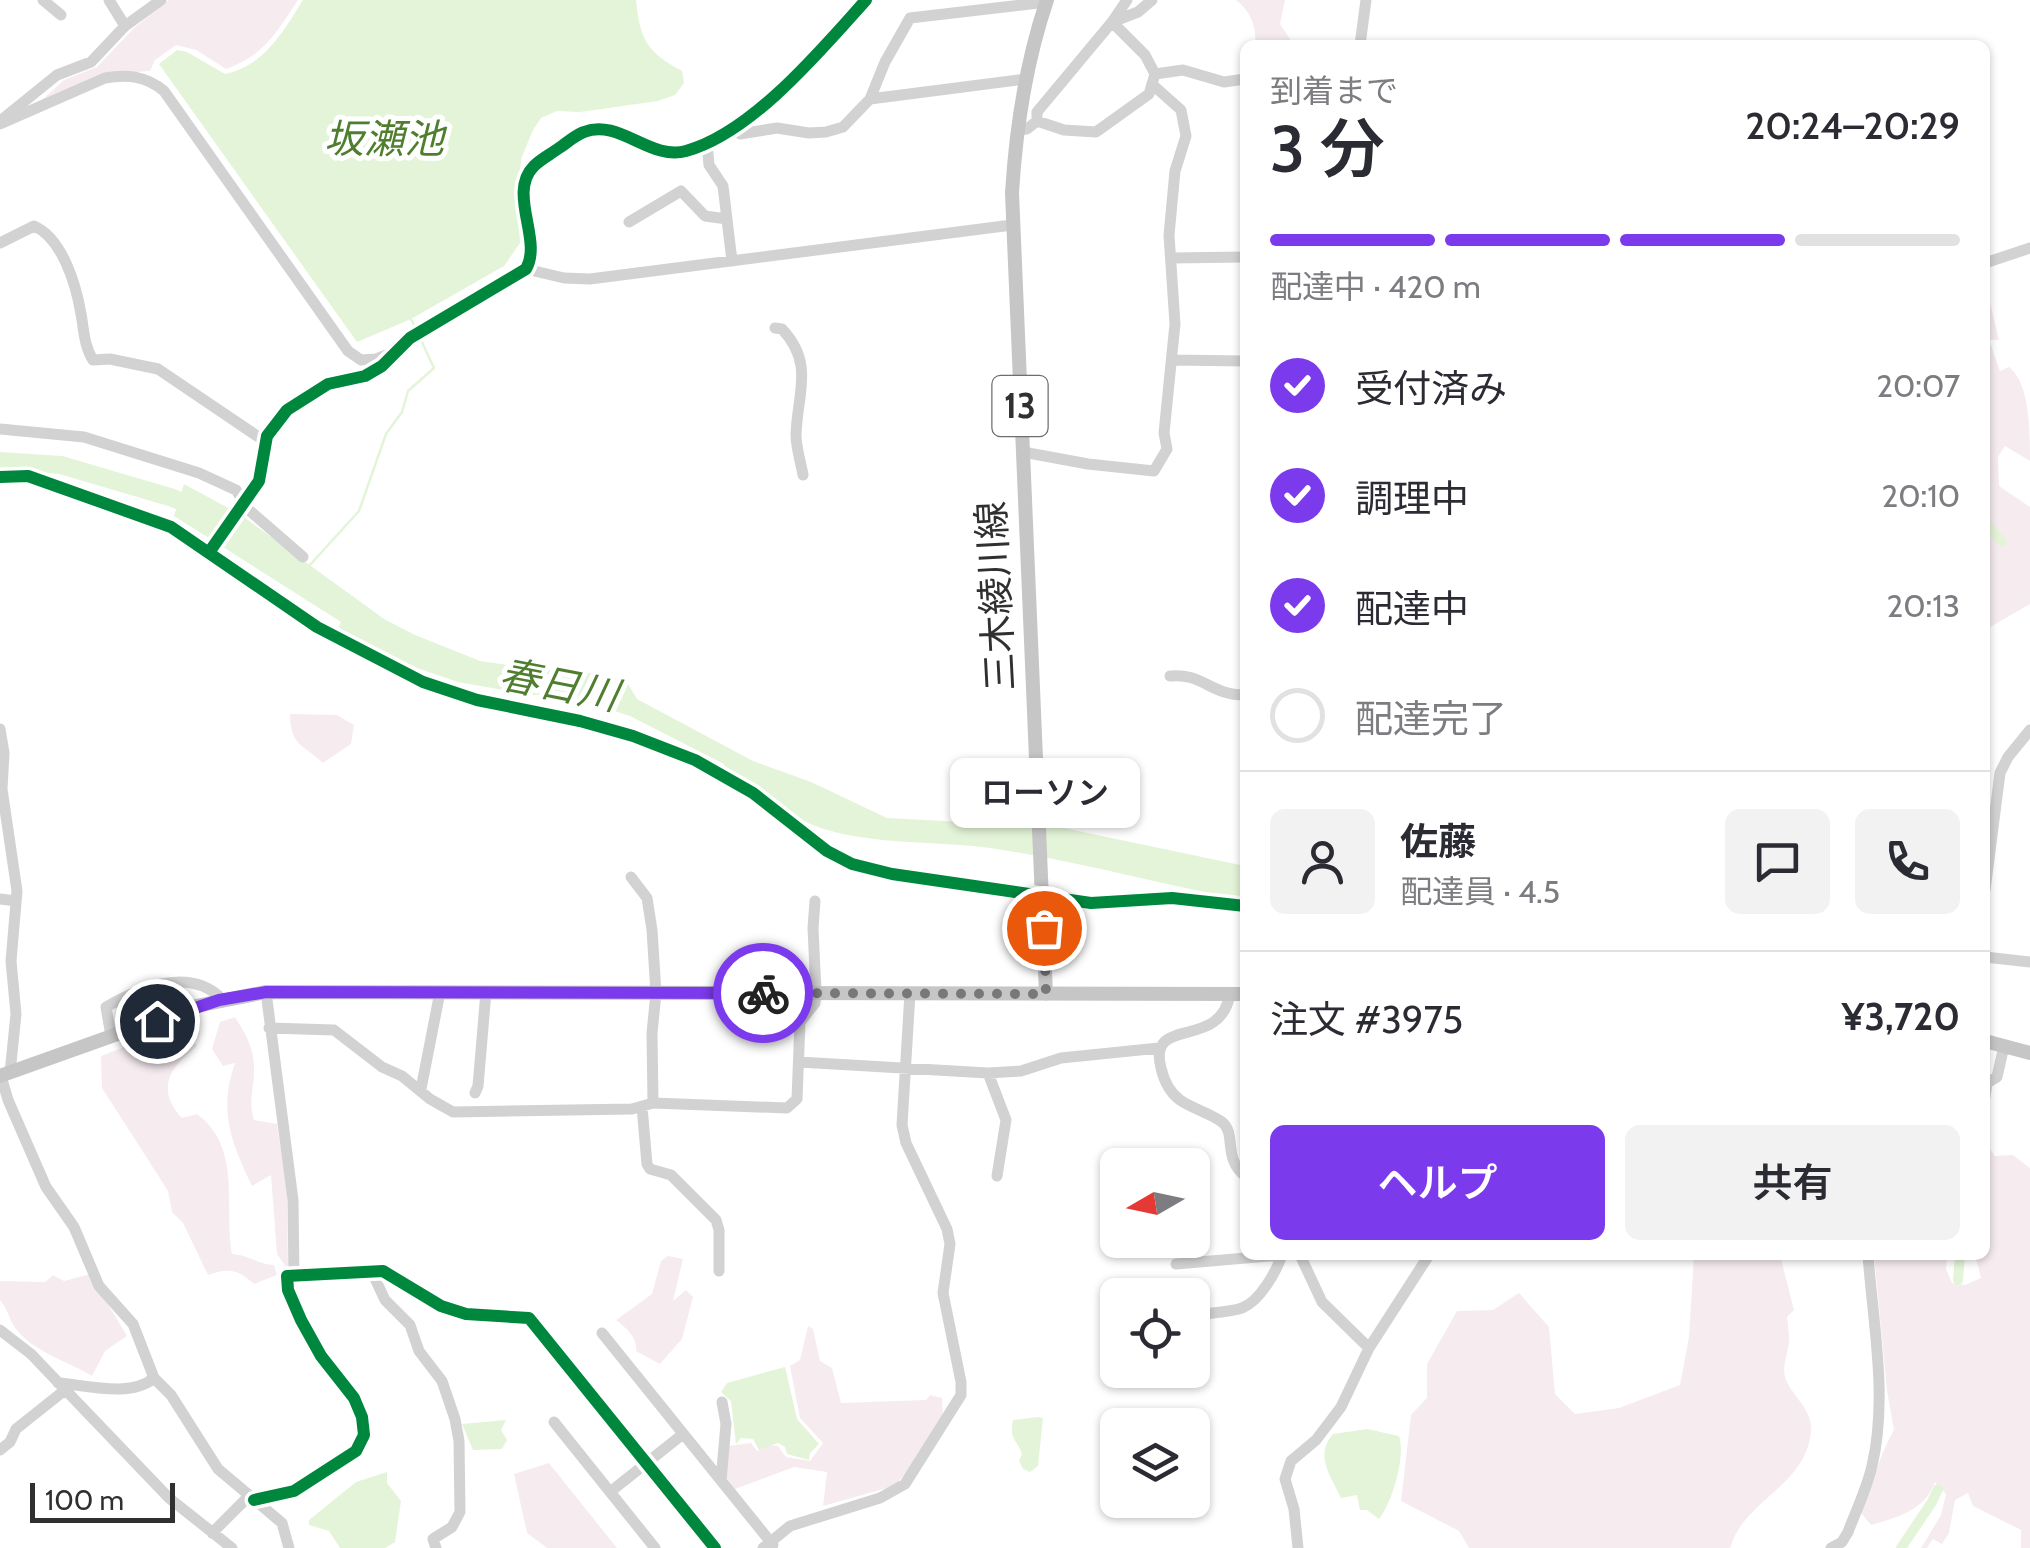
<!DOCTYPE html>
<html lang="ja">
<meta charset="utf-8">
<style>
:root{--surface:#fff;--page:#f2f2f3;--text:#2b2b33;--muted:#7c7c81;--line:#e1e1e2;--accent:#7c3aed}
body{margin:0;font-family:Cabin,"Noto Sans JP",sans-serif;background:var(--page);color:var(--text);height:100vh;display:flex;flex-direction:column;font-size:38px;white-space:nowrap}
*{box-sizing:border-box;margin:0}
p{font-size:32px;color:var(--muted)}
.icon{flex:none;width:55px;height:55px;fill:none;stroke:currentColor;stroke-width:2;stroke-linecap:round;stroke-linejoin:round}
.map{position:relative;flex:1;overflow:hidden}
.details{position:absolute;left:1240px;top:40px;width:750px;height:1220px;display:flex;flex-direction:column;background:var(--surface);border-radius:15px;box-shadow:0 2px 8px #0004}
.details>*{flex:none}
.needle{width:65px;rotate:261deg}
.buttons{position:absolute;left:1100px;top:1148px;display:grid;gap:20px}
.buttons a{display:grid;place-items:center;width:110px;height:110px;border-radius:15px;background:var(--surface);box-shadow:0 2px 8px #0004;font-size:50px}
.scale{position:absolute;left:30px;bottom:25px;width:145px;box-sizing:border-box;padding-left:10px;border:5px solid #303030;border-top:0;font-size:28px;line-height:35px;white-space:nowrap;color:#303030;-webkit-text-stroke:8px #fff;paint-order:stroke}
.pin{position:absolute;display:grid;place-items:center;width:85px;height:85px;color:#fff;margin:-42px;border:5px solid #fff;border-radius:50%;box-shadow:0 2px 10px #0007}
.courier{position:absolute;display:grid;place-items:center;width:100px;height:100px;margin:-50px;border:8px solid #7c3aed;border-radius:50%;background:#fff;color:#222;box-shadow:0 2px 12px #0007}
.bubble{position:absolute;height:70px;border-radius:15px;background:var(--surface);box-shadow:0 2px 8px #0004;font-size:32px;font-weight:600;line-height:70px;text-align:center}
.head em{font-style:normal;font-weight:600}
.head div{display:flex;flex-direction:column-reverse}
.head{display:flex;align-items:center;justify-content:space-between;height:170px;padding:0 30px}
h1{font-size:65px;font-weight:600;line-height:75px}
.bar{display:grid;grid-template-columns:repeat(4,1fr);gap:15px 10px;align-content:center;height:120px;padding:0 30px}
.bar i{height:12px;border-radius:8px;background:var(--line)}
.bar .current{background:var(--accent)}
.bar p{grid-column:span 4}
.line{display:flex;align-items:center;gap:25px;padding:0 30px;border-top:2px solid var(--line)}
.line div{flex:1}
.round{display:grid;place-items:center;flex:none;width:105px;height:105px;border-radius:15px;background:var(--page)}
ol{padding:0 30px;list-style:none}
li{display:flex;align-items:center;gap:30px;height:110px}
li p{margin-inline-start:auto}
li .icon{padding:10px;border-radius:50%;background:var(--accent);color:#fff;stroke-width:4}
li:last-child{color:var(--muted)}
li i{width:55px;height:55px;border:5px solid var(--line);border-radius:50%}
.cta{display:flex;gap:20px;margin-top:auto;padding:20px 30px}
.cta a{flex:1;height:115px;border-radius:15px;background:var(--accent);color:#fff;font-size:40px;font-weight:600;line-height:115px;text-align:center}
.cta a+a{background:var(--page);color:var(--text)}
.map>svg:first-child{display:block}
.green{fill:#f6ecf0}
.water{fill:#e4f4d8}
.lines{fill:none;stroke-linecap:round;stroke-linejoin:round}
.stream{stroke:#e4f4d8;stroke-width:2.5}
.canal{stroke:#e4f4d8;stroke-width:10}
.river{stroke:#e4f4d8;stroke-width:18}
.minor{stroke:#d2d2d2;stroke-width:11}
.major{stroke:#c6c6c6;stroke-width:14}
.cycleway-casing{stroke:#fff;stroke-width:19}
.cycleway{stroke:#00873e;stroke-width:12}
.done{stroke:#787878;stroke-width:10;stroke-dasharray:0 18}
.route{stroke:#7c3aed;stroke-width:12}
.labels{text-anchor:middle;stroke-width:10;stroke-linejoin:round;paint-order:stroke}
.shield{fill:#fff;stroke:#6e6e6e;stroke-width:2.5}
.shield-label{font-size:35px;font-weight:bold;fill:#303030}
.street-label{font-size:38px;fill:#303030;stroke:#fff}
.water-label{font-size:40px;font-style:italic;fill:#4f7f2e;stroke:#fff}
</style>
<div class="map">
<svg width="2030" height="1548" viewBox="0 0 2030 1548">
<rect width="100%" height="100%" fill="#fff"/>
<path class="green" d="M169 0H298C275 34 266 54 226 69L196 50 176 45 155 60 150 71 107 74 41 101 64 80 97 67 134 28Z
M1236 0H1285L1280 24 1294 45H1256C1255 25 1252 13 1236 0Z
M1985 295H1988L1999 340H1989L2000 371 2009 367C2030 383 2030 431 2030 461L2005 446 1998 457 1999 486 2030 507V604L1985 630V529L1992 535 1996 529 1985 516Z
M290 714 337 715 354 725 351 744 323 763C304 745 290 746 290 714Z
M235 1017C246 1034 255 1050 254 1071 254 1090 248 1101 254 1120L277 1124 287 1191 288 1270 277 1254 271 1175 252 1186C231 1142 218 1110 235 1063L223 1066 212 1049 220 1022Z
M166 1031 188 1036 197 1046C170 1067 155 1089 182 1118L197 1114C242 1147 224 1206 232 1254 248 1255 258 1264 274 1265L277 1275 254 1284C237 1269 229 1268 208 1275L183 1223 172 1212 168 1191 102 1088 101 1056Z
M1985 1142 1995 1156 2013 1155 2030 1168V1548H2021V1530L1973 1506 1968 1493 1955 1500 1949 1533 1942 1544 1933 1539 1927 1548H1921L1941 1515 1946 1494 1935 1482C1925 1510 1899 1517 1871 1525L1861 1513C1873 1485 1879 1455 1894 1430L1887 1391 1874 1255H1947L1946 1269 1952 1283 1965 1285 1981 1278 1975 1255H1985Z
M1694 1255H1780L1794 1310 1787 1317C1788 1324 1789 1332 1789 1340 1789 1354 1779 1369 1788 1384 1796 1399 1813 1412 1811 1431 1806 1487 1745 1498 1730 1548H1469L1459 1531 1401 1501 1411 1415 1427 1398V1364L1457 1311 1493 1310 1519 1293 1549 1327 1555 1394 1575 1414 1619 1408 1680 1385 1689 1337Z
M668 1256 683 1259 673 1301 686 1290 693 1297 682 1339 660 1364 636 1351C638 1338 626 1328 616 1320L652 1294 661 1261Z
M90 1274 127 1336 105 1351 92 1376C69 1362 32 1351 16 1329 9 1320 8 1309 0 1300V1281L45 1282 53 1275 64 1281Z
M808 1326 813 1329 820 1361 832 1368 841 1403 926 1400 930 1395 942 1398 943 1417 912 1467 894 1486 823 1506 827 1472 794 1467 735 1489 725 1476 729 1446 751 1443 757 1451 769 1445 778 1446 786 1457 810 1461 823 1443 800 1418 790 1366 800 1360Z
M549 1463 617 1548H547L527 1533 514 1474Z"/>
<path class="water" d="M303 0H636C640 40 647 52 682 71L684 83 675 95 658 101 580 112 557 111 541 118 533 130 521 159 518 201 520 243 504 266 411 319 357 342 159 64 177 50 187 52 225 74C264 66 283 32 303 0Z
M184 484 241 515 384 619 415 635 480 661 535 669 604 674 628 684 637 699 753 761 811 782 887 818 1059 827 1245 866V900C1162 885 1081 862 997 849 934 839 860 848 801 820 777 808 754 786 732 771L730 773 722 768 724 764 630 716 566 695H531L458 682 417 668 338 628 341 622 174 516Z
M785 1367 797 1419 819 1444 810 1453 809 1460 787 1454 785 1447 778 1443 759 1450 753 1439 741 1438 736 1444 731 1401 721 1392 727 1383Z
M1038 1417 1043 1418 1038 1466 1030 1472 1023 1469 1019 1461 1022 1454C1016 1438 1009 1440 1013 1420Z
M506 1420 501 1430 507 1440 502 1449 473 1450 462 1424Z
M1367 1429 1399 1436C1406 1457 1392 1503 1379 1519L1367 1510H1360L1357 1495 1341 1498C1331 1476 1314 1456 1333 1434Z
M387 1472V1483L401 1501 395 1542 385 1548H340L329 1531 309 1525V1520L356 1482Z"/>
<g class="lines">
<path class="stream" d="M411 319 417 331
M309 566 359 511 386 434 402 412 408 391 434 368 420 338"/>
<path class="canal" d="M1985 522 2002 542
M1958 1280 1960 1255
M1901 1548 1932 1502 1938 1489"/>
<path class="river" d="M0 461 61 465 173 498 197 509"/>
<path class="minor" d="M43 0 61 15
M109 0 125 26
M1360 45 1366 0
M1155 74 1183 70 1224 82 1245 79
M870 99 885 62 910 18 1047 2
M0 121 57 75 91 62 125 26 161 0
M1037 121V112L1112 22 1138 12 1152 0
M0 124 105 78C127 74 146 76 164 91L348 351 361 360 376 359 393 352
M734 125 740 134 777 128 809 133 826 132 843 127 870 99 1026 79
M1017 130 1027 129 1037 121 1064 130 1096 132 1149 94 1155 74 1145 55 1112 22 1127 0
M707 143 709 165 723 186 732 261
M629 222 681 191 705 216 727 219
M0 243 34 226C62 238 76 284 81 314 84 330 84 346 93 360L110 359 158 369 266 442
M1171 258 1245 257
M1985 263 2030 248
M526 269 564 278 590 279 1012 225
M775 328 782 329C815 364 797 394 796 435 796 448 801 463 803 475
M1173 360 1245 361
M0 429 84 437 199 473 236 490 249 510 303 557
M1023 452 1088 464 1154 471 1167 449 1164 433 1175 324 1169 235 1175 171 1186 136 1181 110 1154 86
M0 477 28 476 171 527 317 627 423 682 477 700 580 721 633 736 695 760 753 793 827 851 852 864 892 874 1091 903 1172 898 1245 906
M210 551 259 481 267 436 287 410 328 384 365 376 382 366 410 338 526 269C543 240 507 193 534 166 541 159 551 154 559 148 567 143 575 135 584 132 619 118 650 161 686 151 752 133 821 50 866 0
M1170 676C1204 673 1209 695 1245 695
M0 729 4 753 2 789 17 891 11 961 16 1014 10 1073
M631 877 647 898 652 930 656 993 652 1033 653 1103
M1985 890 2000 773 2008 757 2030 730
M0 899 16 901
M1985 957 2030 962
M266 992 293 1200 294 1276
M1230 994C1220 1052 1147 1014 1161 1068 1164 1081 1169 1092 1180 1100 1193 1109 1210 1113 1222 1122 1237 1134 1222 1157 1245 1176
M269 1028 334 1030 382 1067 402 1076 430 1099 453 1112 632 1109 653 1103 787 1108 797 1099 800 1022 815 1003 816 993 813 928 815 901
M111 1036 106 1007C140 988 189 966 222 999
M799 1062 988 1073 1021 1071 1061 1058 1159 1048
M988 1073 1006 1120 997 1176
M1 1076 8 1100 46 1187 74 1227 99 1286 133 1324 154 1378 171 1395 218 1469 282 1523 289 1548
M421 1089 440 992
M475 1093 478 1086 486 992
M1985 1097 1987 1083 1997 1077 2004 1046
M642 1107 647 1164 650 1169 671 1175 716 1220 719 1230V1271
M1300 1255 1322 1302 1369 1348
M1176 1264 1282 1255
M371 1270 385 1300 410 1325 419 1351 442 1381 455 1419 459 1441 460 1512 452 1527 433 1539 436 1548
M1192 1317C1208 1312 1227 1313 1242 1308 1260 1301 1276 1272 1282 1255
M0 1330 31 1354 169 1498 232 1548
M602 1333 773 1545
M58 1383C86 1385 131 1398 154 1378
M554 1422 655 1548
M0 1450 10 1442 16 1429 65 1390
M721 1481 726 1424 722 1402
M610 1492 683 1434
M254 1500 294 1491 356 1451 364 1435 362 1417 354 1398 321 1356 301 1320 288 1290 287 1276 383 1271 441 1306 466 1314 529 1318 715 1548
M212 1533 249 1496
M763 1548 790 1526 880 1498 905 1484 961 1395V1382L943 1293 950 1244 947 1229 906 1143 902 1125 910 993
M1298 1548 1294 1509 1285 1479 1291 1461 1316 1440 1341 1407 1369 1348 1429 1255
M1831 1548 1842 1542 1848 1532C1856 1511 1867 1488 1872 1466 1888 1397 1873 1325 1868 1255"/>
<path class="major" d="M1046 994 1012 193C1016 127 1026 62 1047 0
M1985 1041 2030 1053
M0 1076 196 1006 266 992 1245 994"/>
<defs>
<path id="cycleway" d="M0 477 28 476 171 527 317 627 423 682 477 700 580 721 633 736 695 760 753 793 827 851 852 864 892 874 1091 903 1172 898 1245 906
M210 551 259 481 267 436 287 410 328 384 365 376 382 366 410 338 526 269C543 240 507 193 534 166 541 159 551 154 559 148 567 143 575 135 584 132 619 118 650 161 686 151 752 133 821 50 866 0
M254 1500 294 1491 356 1451 364 1435 362 1417 354 1398 321 1356 301 1320 288 1290 287 1276 383 1271 441 1306 466 1314 529 1318 715 1548"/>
</defs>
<use href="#cycleway" class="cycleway-casing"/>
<use href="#cycleway" class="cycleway"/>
</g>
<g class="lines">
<path class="done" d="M763 993 1046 994 1044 928"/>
<path class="route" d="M157 1021 219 1000 266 992 763 993"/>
</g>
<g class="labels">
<rect class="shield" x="992.5" y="376" width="55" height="60" rx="8"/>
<g class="shield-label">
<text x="1020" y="418">13</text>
</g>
<g class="street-label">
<text transform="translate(996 596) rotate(-93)" y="13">三木綾川線</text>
</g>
<g class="water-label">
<text x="384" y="153">坂瀬池</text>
<text transform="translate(559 685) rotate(11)" y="14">春日川</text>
</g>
</g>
</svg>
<div class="buttons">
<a><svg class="needle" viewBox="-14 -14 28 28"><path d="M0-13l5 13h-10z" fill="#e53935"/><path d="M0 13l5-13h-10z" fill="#7c7c81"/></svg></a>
<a><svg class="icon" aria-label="locate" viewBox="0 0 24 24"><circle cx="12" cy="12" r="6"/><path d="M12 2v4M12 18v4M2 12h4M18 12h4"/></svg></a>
<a><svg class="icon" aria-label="layers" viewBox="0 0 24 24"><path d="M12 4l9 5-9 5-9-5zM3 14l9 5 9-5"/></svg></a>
</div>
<div class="scale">100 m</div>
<div class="pin" style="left:1044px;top:928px;background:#ea580c"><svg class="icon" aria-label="bag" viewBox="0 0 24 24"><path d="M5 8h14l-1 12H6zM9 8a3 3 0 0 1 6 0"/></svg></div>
<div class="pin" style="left:157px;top:1021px;background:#1f2937"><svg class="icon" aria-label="home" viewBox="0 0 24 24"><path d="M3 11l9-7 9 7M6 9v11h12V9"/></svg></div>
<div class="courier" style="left:763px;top:993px"><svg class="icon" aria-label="bike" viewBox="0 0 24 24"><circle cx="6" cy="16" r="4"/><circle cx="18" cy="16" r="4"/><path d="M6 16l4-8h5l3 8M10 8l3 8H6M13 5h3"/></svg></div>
<div class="bubble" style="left:950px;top:758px;width:190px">ローソン</div>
<section class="details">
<div class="head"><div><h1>3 分</h1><p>到着まで</p></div><em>20:24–20:29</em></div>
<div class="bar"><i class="current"></i><i class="current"></i><i class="current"></i><i></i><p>配達中 · 420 m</p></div>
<ol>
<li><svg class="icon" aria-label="check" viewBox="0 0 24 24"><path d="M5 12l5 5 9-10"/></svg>受付済み<p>20:07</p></li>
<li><svg class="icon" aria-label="check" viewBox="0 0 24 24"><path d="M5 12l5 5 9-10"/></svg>調理中<p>20:10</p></li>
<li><svg class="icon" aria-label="check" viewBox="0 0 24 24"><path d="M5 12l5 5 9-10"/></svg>配達中<p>20:13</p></li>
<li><i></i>配達完了</li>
</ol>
<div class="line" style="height:180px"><a class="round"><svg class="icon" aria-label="person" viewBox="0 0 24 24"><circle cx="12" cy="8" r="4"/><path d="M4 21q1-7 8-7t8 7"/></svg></a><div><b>佐藤</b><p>配達員 · 4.5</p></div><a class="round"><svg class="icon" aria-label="chat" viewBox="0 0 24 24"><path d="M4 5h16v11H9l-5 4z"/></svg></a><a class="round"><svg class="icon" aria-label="phone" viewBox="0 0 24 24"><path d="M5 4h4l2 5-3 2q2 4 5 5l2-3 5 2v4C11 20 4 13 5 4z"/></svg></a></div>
<div class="line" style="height:130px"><div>注文 #3975</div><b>¥3,720</b></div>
<div class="cta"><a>ヘルプ</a><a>共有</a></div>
</section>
</div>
